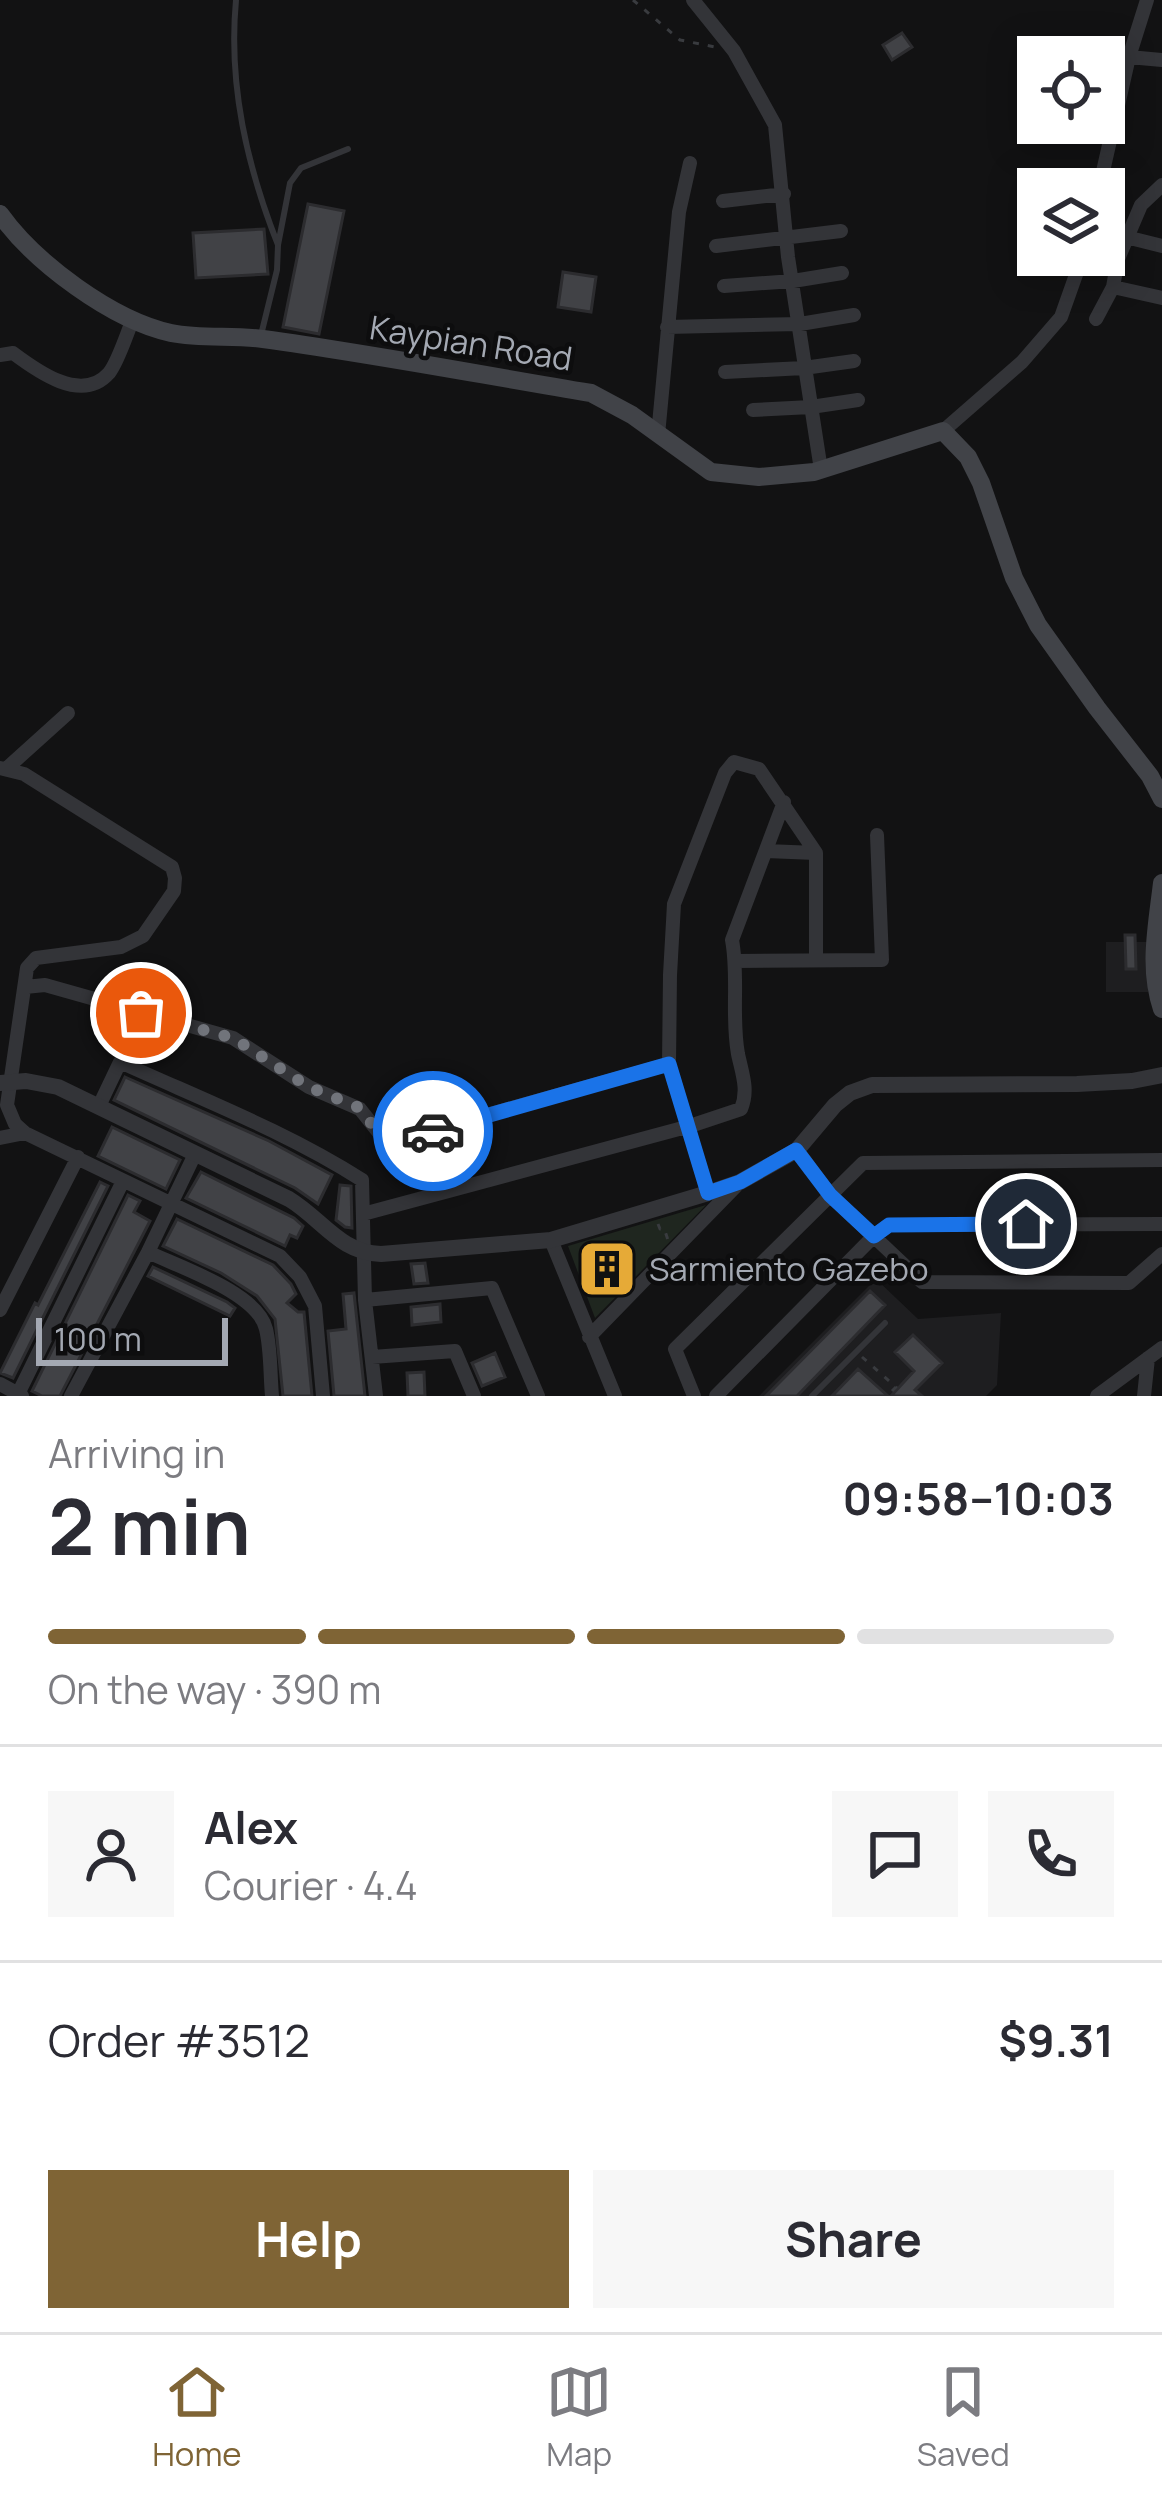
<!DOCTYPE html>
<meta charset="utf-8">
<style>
:root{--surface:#fff;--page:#f7f7f7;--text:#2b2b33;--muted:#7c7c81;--line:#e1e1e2;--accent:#7f6435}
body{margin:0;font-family:Manrope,sans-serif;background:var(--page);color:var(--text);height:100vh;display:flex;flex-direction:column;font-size:45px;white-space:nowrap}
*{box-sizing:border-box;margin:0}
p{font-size:39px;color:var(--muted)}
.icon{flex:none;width:66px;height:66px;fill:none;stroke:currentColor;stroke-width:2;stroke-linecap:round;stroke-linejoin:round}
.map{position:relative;height:1396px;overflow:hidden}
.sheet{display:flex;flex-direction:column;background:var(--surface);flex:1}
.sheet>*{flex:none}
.controls{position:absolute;left:1017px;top:36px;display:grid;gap:24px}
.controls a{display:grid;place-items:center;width:108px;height:108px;border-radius:0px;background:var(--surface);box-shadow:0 6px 30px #0003;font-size:60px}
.scale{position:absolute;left:36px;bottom:30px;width:192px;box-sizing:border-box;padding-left:12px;border:6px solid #a4a9b3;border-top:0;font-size:33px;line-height:42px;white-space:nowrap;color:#a4a9b3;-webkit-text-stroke:9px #0d0d0e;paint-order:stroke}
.pin{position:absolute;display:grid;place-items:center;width:102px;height:102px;color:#fff;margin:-51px;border:6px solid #fff;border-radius:50%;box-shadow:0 3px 12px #0007}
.courier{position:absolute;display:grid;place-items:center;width:120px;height:120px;margin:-60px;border:9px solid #1a73e8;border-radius:50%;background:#fff;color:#222;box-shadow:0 3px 15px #0007}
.head em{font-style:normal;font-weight:700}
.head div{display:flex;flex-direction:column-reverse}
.head{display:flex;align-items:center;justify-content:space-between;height:204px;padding:0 48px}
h1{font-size:78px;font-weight:700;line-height:90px}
.bar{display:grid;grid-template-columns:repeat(4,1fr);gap:18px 12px;align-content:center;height:144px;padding:0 48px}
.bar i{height:15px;border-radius:9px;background:var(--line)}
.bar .current{background:var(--accent)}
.bar p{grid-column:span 4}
.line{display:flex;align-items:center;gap:30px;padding:0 48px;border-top:3px solid var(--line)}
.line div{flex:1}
.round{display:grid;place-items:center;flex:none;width:126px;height:126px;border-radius:0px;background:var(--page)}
.cta{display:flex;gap:24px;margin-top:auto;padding:24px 48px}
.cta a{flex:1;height:138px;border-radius:0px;background:var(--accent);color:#fff;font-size:48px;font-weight:700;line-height:138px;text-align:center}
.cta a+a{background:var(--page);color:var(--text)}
.dock{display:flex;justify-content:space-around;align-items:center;height:168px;border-top:3px solid var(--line);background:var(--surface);font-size:33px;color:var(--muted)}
.dock a{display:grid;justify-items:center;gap:6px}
.dock .current{color:var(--accent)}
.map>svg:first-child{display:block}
.built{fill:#1e1e20}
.green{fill:#1f261f}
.building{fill:#414246;stroke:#2c2c2f;stroke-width:3}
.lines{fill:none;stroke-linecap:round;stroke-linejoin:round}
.path{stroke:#393b3f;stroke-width:3;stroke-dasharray:6 9;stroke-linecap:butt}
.service{stroke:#333438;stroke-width:6}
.minor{stroke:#333438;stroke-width:14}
.tertiary{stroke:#333438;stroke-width:16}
.secondary{stroke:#414348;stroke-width:18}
.done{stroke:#71747b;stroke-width:12;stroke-dasharray:0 21.6}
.route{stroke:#1a73e8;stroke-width:15}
.labels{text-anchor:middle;stroke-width:9;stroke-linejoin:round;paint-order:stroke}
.street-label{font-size:33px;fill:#a4a9b3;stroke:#0d0d0e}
.poi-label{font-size:33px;fill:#a4a9b3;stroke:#0d0d0e;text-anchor:start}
</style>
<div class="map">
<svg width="1162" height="1396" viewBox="0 0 1162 1396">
<rect width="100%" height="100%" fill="#121213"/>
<path class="built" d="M1106 942H1148V992H1106Z
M876 1279 918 1319 1001 1313 997 1385 986 1396H759Z"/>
<path class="green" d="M706 1205 595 1318 568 1246Z"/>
<path class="building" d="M902 33 912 47 892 60 883 45Z
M308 204 344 211 319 334 283 327Z
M264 229 268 274 196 278 193 233Z
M563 272 596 277 591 312 558 307Z
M1125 935H1135L1136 969H1126Z
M125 1077 269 1141 332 1175 318 1204 295 1188 114 1100Z
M112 1127 180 1160 166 1189 98 1156Z
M201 1172 294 1218 303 1226 297 1238 290 1235 285 1246 186 1198Z
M100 1182 108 1186 13 1378 0 1373 35 1303 38 1305Z
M340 1185 351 1186 352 1228 345 1227 336 1220Z
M128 1195 140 1201 134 1212 150 1221 60 1396H42L32 1391Z
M177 1219 273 1265 291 1284 296 1294 287 1303 298 1312H304L312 1396H283L275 1319 257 1296 221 1273 163 1246Z
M620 1255 625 1274 594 1282 589 1264Z
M425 1263 428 1283 414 1284 411 1264Z
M153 1267 227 1302 235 1308 230 1316 148 1276Z
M870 1291 885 1305 797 1396H766Z
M354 1293 365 1396H334L328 1331 346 1329 343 1294Z
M440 1304 441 1322 412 1325 411 1307Z
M913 1335 942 1363 915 1390 922 1396H891L914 1371 895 1352Z
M495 1353 505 1377 482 1386 472 1363Z
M858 1369 888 1396H832Z
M424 1372 425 1396H408L407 1373Z"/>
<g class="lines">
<path class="path" d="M633 0 680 40 715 47
M658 1224 660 1229 664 1228 668 1240
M597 1242 602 1260
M608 1278 613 1295
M862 1357 896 1387 887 1396"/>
<path class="service" d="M236 0C228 85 247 166 278 245
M261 335 277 270 278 245 290 183 301 168 348 149
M812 1396 885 1323"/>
<path class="minor" d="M693 0 734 51 775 125 788 257 821 470
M1129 57 1162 60
M1099 189 1129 57 1147 0
M723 201 784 194
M1126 237 1162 246
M716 246 841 231
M724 286 793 281 842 273
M1113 287 1162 298
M1096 319 1113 287 1118 259 1141 205 1162 185
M667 327 800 324 854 315
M0 355 13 353C37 371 82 404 109 373 118 362 127 333 133 319
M725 372 804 368 854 361
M753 410 811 407 858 400
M943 431 1022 362 1061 317 1083 255
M658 435 679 212 690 163
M0 768 24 774 172 867 175 878 174 891 143 936 121 947 36 958 27 968 7 1105 15 1124 25 1133 280 1256 300 1277 315 1306 323 1396
M6 769 68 713
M766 851 816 853
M736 961 882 960 877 835
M25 987 45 985 233 1038 309 1087 360 1109 383 1138 390 1142 669 1064 708 1193
M669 1064 670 975 674 904 725 773 734 762 759 769 816 853V960
M99 1106 120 1062C201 1099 287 1132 362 1180L365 1300 376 1396
M0 1138 25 1133
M797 1150 830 1195 922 1282 1129 1283 1162 1254
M363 1214 690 1126 741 1109C749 1090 742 1073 738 1054 731 1016 739 977 732 940L784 802
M551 1240 615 1396
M148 1252C179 1267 258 1293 266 1329 271 1350 270 1374 272 1396
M365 1300 492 1288 538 1396
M0 1310 78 1157
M589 1337 736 1186
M372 1357 455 1351 474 1396
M0 1384 22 1396
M18 1394 123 1181
M71 1396 148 1252 195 1154
M694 1396 675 1349 863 1163 1162 1160
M716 1396 874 1236 889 1225 1162 1224
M1097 1396 1162 1348
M1144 1396 1148 1358"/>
<path class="tertiary" d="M0 1083 26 1081 58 1087 289 1199C322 1219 340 1253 381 1254L551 1240 708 1193 740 1182 797 1150 835 1105 850 1093 872 1085 1077 1084 1132 1081 1162 1075"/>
<path class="secondary" d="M0 214C35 263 112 320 171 333 201 339 233 335 263 339 373 354 482 375 591 393L632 415 711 472 759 477 814 472 943 431 968 457 981 483 1014 578 1038 625 1097 708 1150 776 1162 799
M1162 883C1157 926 1148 968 1162 1009"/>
</g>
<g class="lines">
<path class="done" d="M141 1013 233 1038 309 1087 360 1108 382 1138 390 1142 433 1131"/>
<path class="route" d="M433 1131 669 1064 708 1193 740 1182 796 1150 830 1195 874 1236 889 1225 1026 1224"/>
</g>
<defs>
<symbol id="building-square" viewBox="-11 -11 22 22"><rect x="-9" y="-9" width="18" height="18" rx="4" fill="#e6aa37" stroke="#0d0d0e"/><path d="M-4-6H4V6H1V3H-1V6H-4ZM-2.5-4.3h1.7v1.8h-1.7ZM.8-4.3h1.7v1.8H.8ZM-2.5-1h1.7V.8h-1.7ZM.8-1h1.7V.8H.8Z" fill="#111"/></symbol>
</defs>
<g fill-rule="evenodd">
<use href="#building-square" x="574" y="1236" width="66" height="66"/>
</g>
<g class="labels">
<g class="street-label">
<text transform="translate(471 343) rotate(9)" y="12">Kaypian Road</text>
</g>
<g class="poi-label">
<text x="649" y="1281">Sarmiento Gazebo</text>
</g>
</g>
</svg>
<div class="controls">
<a><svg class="icon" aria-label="locate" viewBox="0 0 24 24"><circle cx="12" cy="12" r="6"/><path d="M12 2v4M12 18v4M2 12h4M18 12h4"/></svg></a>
<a><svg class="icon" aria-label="layers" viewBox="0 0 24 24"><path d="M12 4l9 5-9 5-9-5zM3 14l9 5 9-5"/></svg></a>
</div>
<div class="scale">100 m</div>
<div class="pin" style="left:141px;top:1013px;background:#ea580c"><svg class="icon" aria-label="bag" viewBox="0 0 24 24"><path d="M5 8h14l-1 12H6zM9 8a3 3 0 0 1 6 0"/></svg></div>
<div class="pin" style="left:1026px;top:1224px;background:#1f2937"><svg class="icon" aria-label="home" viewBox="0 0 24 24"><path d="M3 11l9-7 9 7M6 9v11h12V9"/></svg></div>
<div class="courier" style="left:433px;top:1131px"><svg class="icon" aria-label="car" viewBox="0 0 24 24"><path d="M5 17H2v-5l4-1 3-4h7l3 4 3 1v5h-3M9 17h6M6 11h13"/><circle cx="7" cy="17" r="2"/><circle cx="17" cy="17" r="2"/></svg></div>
</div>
<section class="sheet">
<div class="head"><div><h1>2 min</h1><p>Arriving in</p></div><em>09:58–10:03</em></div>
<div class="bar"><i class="current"></i><i class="current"></i><i class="current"></i><i></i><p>On the way · 390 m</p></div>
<div class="line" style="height:216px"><a class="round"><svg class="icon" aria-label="person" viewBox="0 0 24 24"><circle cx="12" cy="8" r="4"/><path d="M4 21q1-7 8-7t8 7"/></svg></a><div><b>Alex</b><p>Courier · 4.4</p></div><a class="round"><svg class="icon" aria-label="chat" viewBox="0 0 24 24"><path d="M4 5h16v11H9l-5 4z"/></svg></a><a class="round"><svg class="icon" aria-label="phone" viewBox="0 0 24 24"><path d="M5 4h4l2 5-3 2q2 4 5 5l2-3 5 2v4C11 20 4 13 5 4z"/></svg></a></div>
<div class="line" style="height:156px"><div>Order #3512</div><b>$9.31</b></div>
<div class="cta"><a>Help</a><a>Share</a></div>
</section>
<nav class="dock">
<a class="current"><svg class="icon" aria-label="home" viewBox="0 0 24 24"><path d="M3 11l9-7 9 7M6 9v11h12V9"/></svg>Home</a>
<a><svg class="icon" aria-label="map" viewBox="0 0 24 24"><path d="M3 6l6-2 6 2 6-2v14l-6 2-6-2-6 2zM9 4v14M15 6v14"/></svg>Map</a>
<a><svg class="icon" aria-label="saved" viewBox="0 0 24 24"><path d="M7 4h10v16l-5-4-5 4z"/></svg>Saved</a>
</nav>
